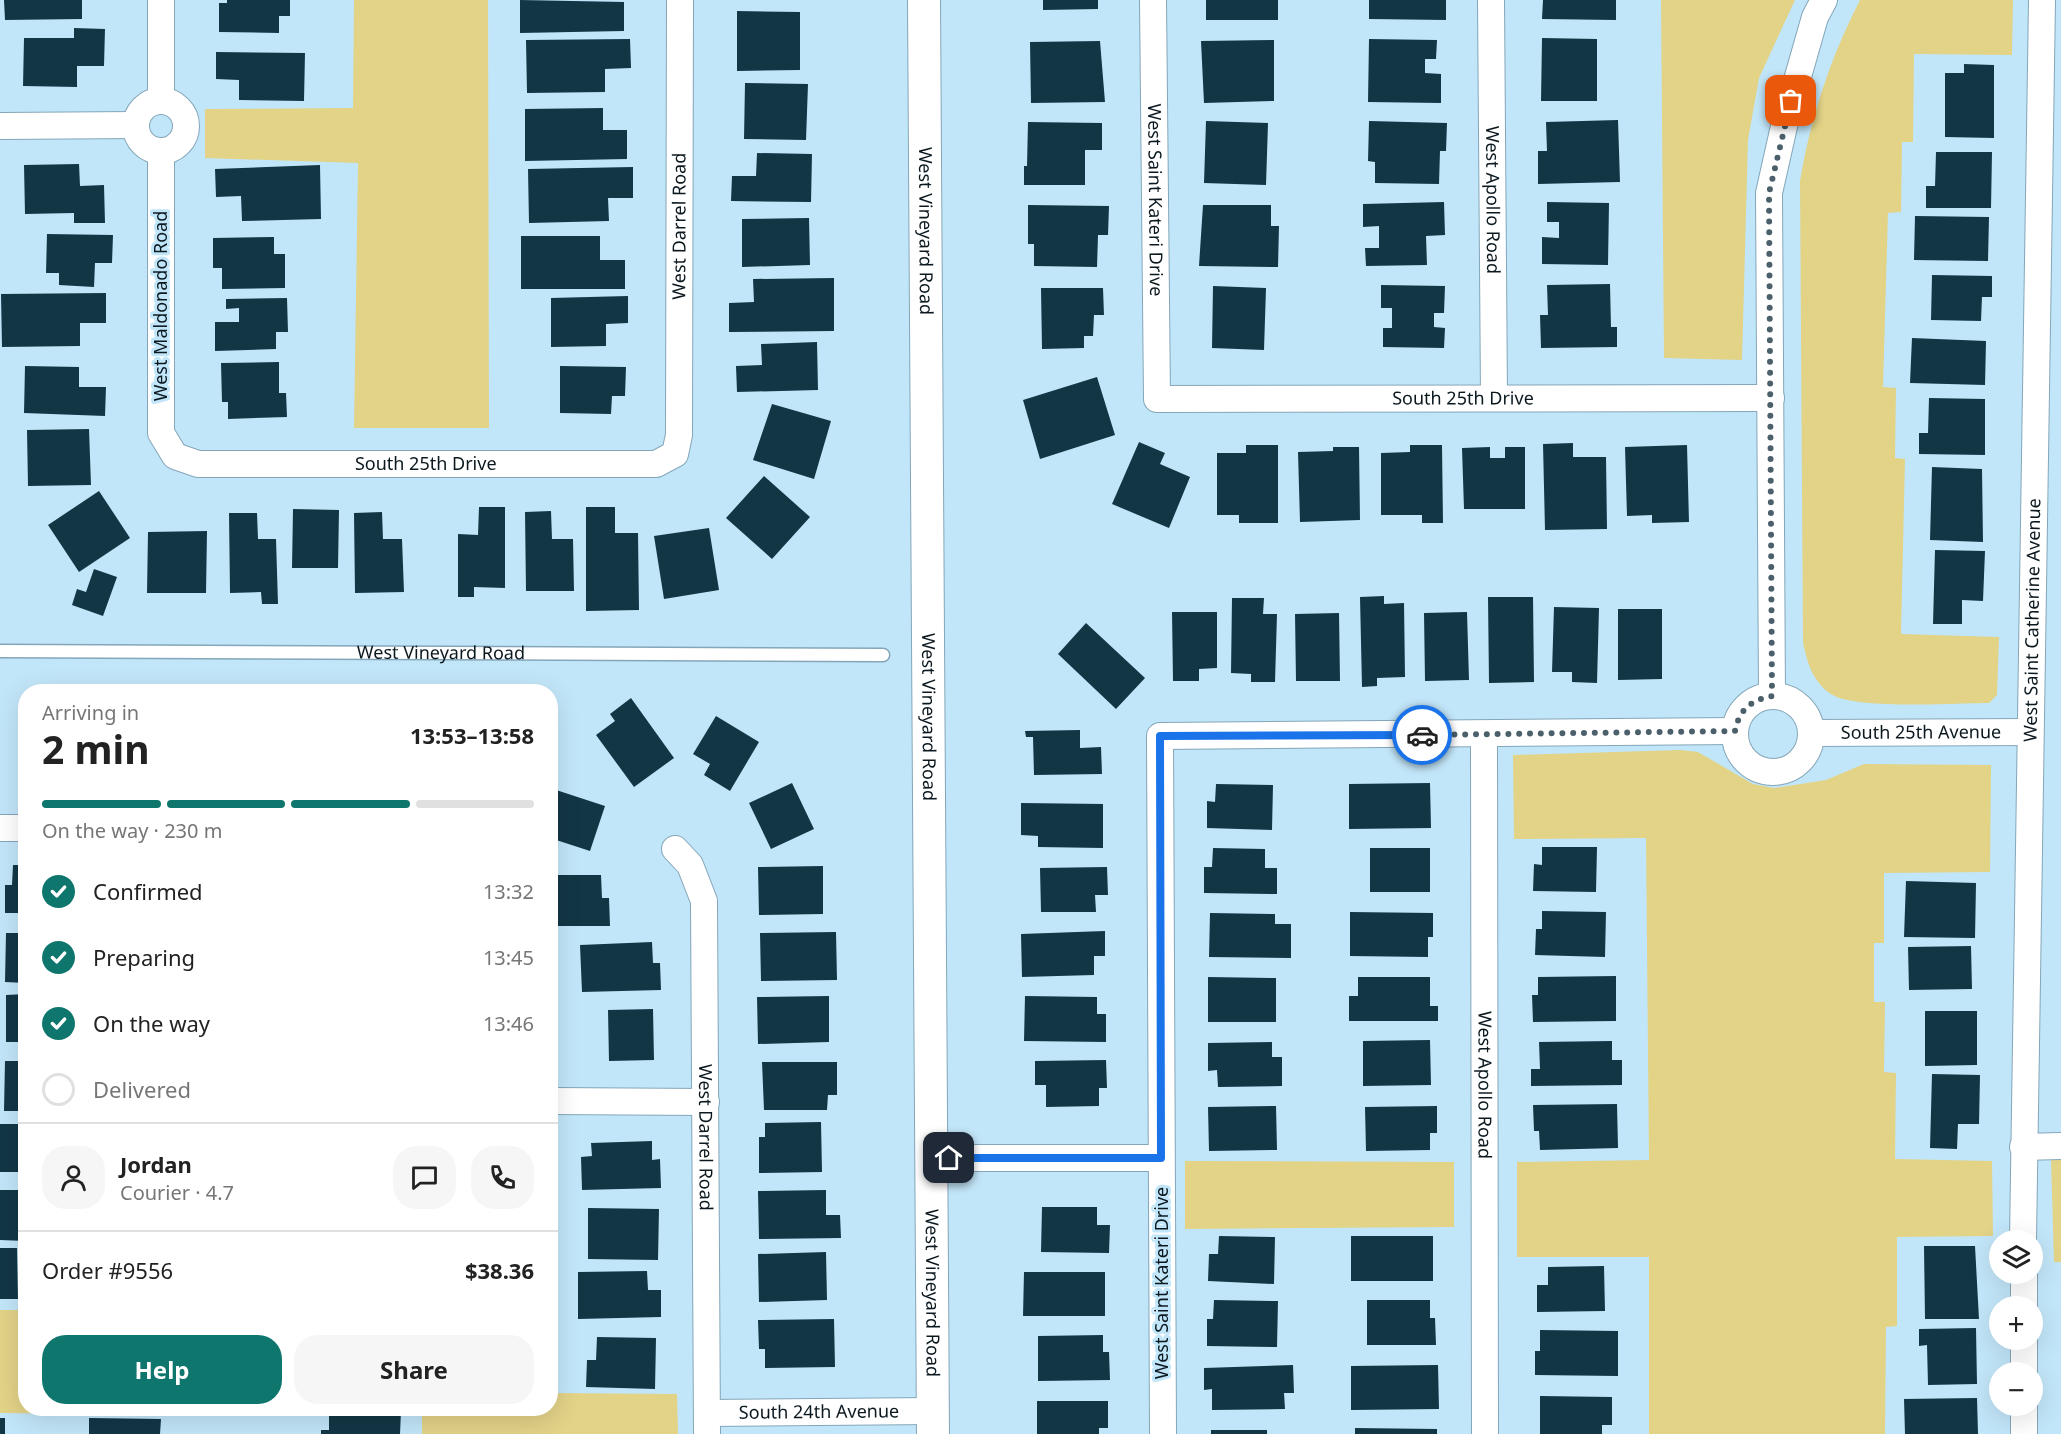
<!DOCTYPE html>
<meta charset="utf-8">
<style>
:root{--surface:#fff;--page:#f6f6f6;--text:#222;--muted:#767676;--line:#e0e0e0;--accent:#0f766e}
body{margin:0;font-family:"Noto Sans",sans-serif;background:var(--page);color:var(--text);height:100vh;display:flex;flex-direction:column;font-size:22px;white-space:nowrap}
*{box-sizing:border-box;margin:0}
p{font-size:20px;color:var(--muted)}
.icon{flex:none;width:33px;height:33px;fill:none;stroke:currentColor;stroke-width:2;stroke-linecap:round;stroke-linejoin:round}
.map{position:relative;flex:1;overflow:hidden}
.panel{position:absolute;left:18px;top:684px;width:540px;height:732px;display:flex;flex-direction:column;background:var(--surface);border-radius:24px;box-shadow:0 6px 24px #0002}
.panel>*{flex:none}
.tools{position:absolute;left:1989px;top:1230px;display:grid;gap:12px}
.tools a{display:grid;place-items:center;width:54px;height:54px;border-radius:50%;background:var(--surface);box-shadow:0 6px 24px #0002;font-size:30px}
.pin{position:absolute;display:grid;place-items:center;width:51px;height:51px;color:#fff;margin:-26px;border-radius:12px;box-shadow:0 3px 9px #0006}
.courier{position:absolute;display:grid;place-items:center;width:60px;height:60px;margin:-30px;border:4px solid #1a73e8;border-radius:50%;background:#fff;color:#222;box-shadow:0 2px 8px #0007}
.head em{font-style:normal;font-weight:700}
.head div{display:flex;flex-direction:column-reverse}
.head{display:flex;align-items:center;justify-content:space-between;height:102px;padding:0 24px}
h1{font-size:39px;font-weight:700;line-height:45px}
.bar{display:grid;grid-template-columns:repeat(4,1fr);gap:9px 6px;align-content:center;height:72px;padding:0 24px}
.bar i{height:8px;border-radius:4px;background:var(--line)}
.bar .selected{background:var(--accent)}
.bar p{grid-column:span 4}
.line{display:flex;align-items:center;gap:15px;padding:0 24px;border-top:2px solid var(--line)}
.line div{flex:1}
.round{display:grid;place-items:center;flex:none;width:63px;height:63px;border-radius:24px;background:var(--page)}
ol{padding:0 24px;list-style:none}
li{display:flex;align-items:center;gap:18px;height:66px}
li p{margin-inline-start:auto}
li .icon{padding:6px;border-radius:50%;background:var(--accent);color:#fff;stroke-width:4}
li:last-child{color:var(--muted)}
li i{width:33px;height:33px;border:3px solid var(--line);border-radius:50%}
.action{display:flex;gap:12px;margin-top:auto;padding:12px 24px}
.action a{flex:1;height:69px;border-radius:24px;background:var(--accent);color:#fff;font-size:24px;font-weight:700;line-height:69px;text-align:center}
.action a+a{background:var(--page);color:var(--text)}
.map>svg:first-child{display:block}
.green{fill:#e2d387}
.building{fill:#133645}
.lines{fill:none;stroke-linecap:round;stroke-linejoin:round}
.service-casing{stroke:#84a6b8;stroke-width:15}
.minor-casing{stroke:#84a6b8;stroke-width:28}
.tertiary-casing{stroke:#84a6b8;stroke-width:34}
.service{stroke:#fff;stroke-width:12}
.minor{stroke:#fff;stroke-width:26}
.tertiary{stroke:#fff;stroke-width:32}
.done{stroke:#4b606b;stroke-width:6;stroke-dasharray:0 10.8}
.route{stroke:#1a73e8;stroke-width:8}
.labels{text-anchor:middle;stroke-width:6;stroke-linejoin:round;paint-order:stroke}
.street-label{font-size:18px;fill:#0b181f;stroke:#c2e6f9}
</style>
<div class="map">
<svg width="2061" height="1434" viewBox="0 0 2061 1434">
<rect width="100%" height="100%" fill="#c2e6f9"/>
<path class="green" d="M354 0H488L489 428H354L358 163 205 158V109L353 108Z
M1661 0H1795L1759 78 1748 140 1742 360 1664 358Z
M1860 0H2013L2012 55 1914 54 1913 142H1902L1901 212 1888 213 1883 387 1896 388 1895 458 1905 459 1901 634 1999 637 1997 695 1989 703C1957 703 1854 710 1831 694 1813 682 1807 663 1803 642L1800 181C1811 116 1830 59 1860 0Z
M1680 750 1698 752 1753 784 1774 788 1826 780 1864 764 1991 765 1990 872 1884 873V943H1874V1002H1885L1884 1072 1896 1073 1895 1159 1992 1161 1993 1236 1897 1237V1326L1886 1327 1885 1434H1649V1257H1517V1162L1649 1160 1646 838 1514 839 1513 755Z
M2051 1160H2061V1262H2054Z
M1185 1161 1454 1162V1227L1185 1229Z
M551 1289V1393L677 1394 678 1434H422V1409L550 1408Z
M0 1310H25L26 1408 186 1409 177 1415 0 1413Z"/>
<path class="building" d="M4 0H82V19L5 20Z
M227 0H290V16H279V33L219 32V3H227Z
M520 0 624 2V31L520 33Z
M1043 0H1098V9L1043 10Z
M1206 0H1278V20H1206Z
M1369 0H1446V20L1369 19Z
M1543 0H1616V20L1542 19Z
M737 11 800 12V70L737 71Z
M74 28 105 29 104 66H77V87L23 86 24 38H74Z
M1542 38 1597 39V101H1541Z
M630 39 631 68 605 69V92L527 93 526 40Z
M1369 39 1437 40 1436 59H1425V73L1441 74V103L1368 102Z
M1274 40V101L1204 103 1201 41Z
M1100 41 1105 102 1031 103 1030 42Z
M216 52 305 53 304 101 239 100V80L216 79Z
M1964 64 1994 65V138L1945 137V73H1964Z
M745 83 808 84 806 140 744 139Z
M603 108V130H627V159L525 161V109Z
M1618 120 1620 182 1538 184V151H1547L1546 122Z
M1206 121 1268 123 1266 185 1204 183Z
M1369 121 1447 123 1446 151H1440L1439 184 1375 183V162L1368 161Z
M1028 122 1102 123V150H1085V185H1024V166H1027Z
M1936 152H1992L1991 208H1926V186H1935Z
M757 153 812 154 811 202 731 201 732 176H756Z
M79 164 80 186 104 185 105 223H74V213L25 214 24 165Z
M320 165 321 219 242 221 241 196 216 197 215 169Z
M633 167V198H608L609 221 529 223 528 169Z
M1444 202 1445 235 1426 236 1427 265 1366 266 1365 248H1379V226L1363 227V204Z
M1547 202 1609 203 1608 265 1542 264V237L1559 238V222H1547Z
M1028 205 1109 206 1108 235H1098L1097 267 1034 266V244H1028Z
M1203 205H1271V226H1279L1278 267 1199 266Z
M1915 216 1989 217 1988 261 1914 260Z
M809 218 810 265 742 267V219Z
M47 234 113 235 112 263H95L94 287 59 285V273H46Z
M521 236H600V260H625V289H521Z
M274 237V254H285V288L222 289V268H213V238Z
M1932 275 1992 276V297H1982L1981 321 1931 320Z
M834 278V331L729 332V303L754 302 753 279Z
M1610 284 1611 327H1617V347L1541 348 1540 315H1548L1547 285Z
M1381 285 1445 286 1444 313H1434V327L1445 328 1444 348 1383 347V328H1392V308H1381Z
M1213 286 1266 288 1264 350 1212 348Z
M1041 288H1103L1104 315H1094L1093 336H1084V348L1042 349Z
M106 293V323H80V346L2 347 1 294Z
M628 296V323L606 324V346L551 347V298Z
M287 298 288 332H276V349L215 351V322H239V308L226 309V299Z
M1912 338 1986 341 1985 385 1910 383Z
M817 342 818 390 737 392 736 366 762 365 761 344Z
M279 362V393H286L287 417 228 419V402H222L221 363Z
M25 366 79 367V387H106L105 416 24 413Z
M560 366 626 367 625 396H612L611 414 560 413Z
M1097 377 1115 435 1040 459 1023 400Z
M1929 398 1985 399V455L1919 454V433H1928Z
M772 404 831 421 814 479 753 460Z
M89 429 91 485 28 486 27 430Z
M1139 442 1165 453 1160 464 1190 477 1169 528 1112 504Z
M1573 443V457H1606L1607 529 1545 530 1543 444Z
M1246 445H1278V523H1239V515H1217V453H1246Z
M1410 445H1442L1443 523H1422V515H1381V453L1410 452Z
M1687 445 1689 522 1652 523V515L1627 516 1625 447Z
M1333 447H1359L1360 520 1300 522 1298 452 1333 451Z
M1490 447V458H1505V447H1525V509H1464L1462 448Z
M1932 467 1982 469 1983 542 1930 540Z
M764 476 810 517 772 559 726 518Z
M99 491 130 538 79 572 48 525Z
M479 507H505V588L474 587V597H458V534L478 535Z
M586 507H615V533H638L639 610 586 611Z
M293 509 339 510 338 568H292Z
M551 511 552 539H573L574 591H526L525 512Z
M382 512 383 539H402L404 592 355 593 354 513Z
M229 513H257L258 539H276L278 604H262L261 592 230 593Z
M709 528 719 590 664 599 654 536Z
M207 531 206 593H147L148 532Z
M1935 550 1985 551 1983 601 1962 600V624H1933Z
M94 569 117 577 103 616 72 605 77 589 86 592Z
M1384 596V604L1404 603 1405 677 1377 678V686L1362 687 1360 597Z
M1488 597H1533L1534 682 1489 683Z
M1232 598H1264L1263 614H1277L1275 682H1251V674L1231 673Z
M1554 607 1599 608 1597 683 1572 682V672H1552Z
M1618 609H1662V679L1618 680Z
M1172 612H1217V668L1199 669V681H1173Z
M1467 612 1469 680 1425 681 1424 613Z
M1339 613 1340 681H1296L1295 614Z
M1086 623 1145 678 1116 709 1058 654Z
M631 698 674 758 634 787 596 735 615 721 610 714Z
M20 699H26V774H19Z
M716 716 759 742 730 791 704 775 710 764 693 754Z
M1080 730V748L1101 747 1102 774 1034 775 1033 737H1026L1025 731Z
M792 783 814 829 771 849 749 803Z
M1430 783 1431 828 1349 829V784Z
M1216 784 1273 785 1272 830 1207 828V801L1215 802Z
M550 788 605 806 590 851 550 838Z
M1021 803 1103 804V848L1038 847V836L1021 835Z
M1542 847H1597L1596 892 1533 891 1534 864 1542 865Z
M1213 848 1265 849V868H1277V894L1204 893V867H1212Z
M1370 848H1430V892H1370Z
M13 865H26V913H5V885H12Z
M823 866V914L759 915 758 867Z
M1107 867 1108 895H1095L1096 912H1041L1040 868Z
M550 875H601L602 898H609L610 926H554Z
M1906 881 1976 883 1975 938 1904 937Z
M1542 911 1606 912 1605 957 1535 955 1536 929H1542Z
M1350 912 1433 913V937H1428V957L1350 956Z
M1210 913 1275 914V924H1291V958L1209 957Z
M1105 931V956H1094V975L1022 977 1021 934Z
M836 932 837 980 761 981 760 933Z
M6 933H26V983L5 982Z
M652 942 653 963H660L661 990 582 992 580 945Z
M1971 946 1972 989 1909 990 1908 947Z
M1616 976V1021L1533 1022 1532 995H1538V977Z
M1208 977 1276 978V1022H1208Z
M1358 977H1430V1006H1438V1021H1349V996H1358Z
M26 994V1042H6V995Z
M829 996V1042L758 1044 757 997Z
M1025 996 1097 997V1014H1106V1042L1024 1041Z
M653 1009 654 1060 609 1061 608 1010Z
M1925 1011H1977V1065L1925 1066Z
M1430 1040 1431 1085 1363 1086V1041Z
M1612 1041V1060H1622V1085L1531 1086V1069H1540L1539 1042Z
M1272 1042V1057H1282V1086L1218 1087 1217 1070 1208 1071V1043Z
M1106 1060 1107 1088H1099V1106L1046 1107V1085H1035V1061Z
M5 1061H26V1111H4Z
M762 1062H837V1095H828L827 1110H764Z
M1932 1074 1980 1075 1979 1124H1958L1957 1149 1930 1148Z
M1617 1104 1618 1148 1540 1150 1539 1131H1534L1533 1105Z
M1276 1106 1277 1150 1209 1151 1208 1107Z
M1437 1106V1133H1430V1150L1366 1151 1365 1107Z
M821 1122 822 1172 759 1173V1137H765V1123Z
M0 1124H26V1172H0Z
M652 1141V1160L660 1159 661 1188 582 1190 581 1157 592 1156 591 1143Z
M0 1190H26V1241L0 1240Z
M826 1190V1215H840L841 1238 759 1239 758 1191Z
M1042 1207H1097V1225H1110L1109 1253 1041 1252Z
M588 1208 659 1209 658 1260 588 1259Z
M1219 1236 1275 1237 1274 1284 1208 1281 1209 1254H1218Z
M1351 1236H1433V1281H1351Z
M1924 1246H1975L1979 1319H1925Z
M0 1248H17L18 1299H0Z
M826 1252 827 1300 759 1302 758 1254Z
M1604 1266 1605 1311 1537 1312V1285H1548V1267Z
M647 1271 648 1290H661V1317L578 1319V1272Z
M1024 1272H1105V1316H1023Z
M1214 1300 1278 1301 1277 1347 1207 1346V1319H1213Z
M1367 1300H1430V1318H1435L1436 1345H1367Z
M834 1319 835 1367 765 1368V1349H759L758 1320Z
M1976 1328 1977 1384 1928 1385 1927 1345 1919 1346V1329Z
M1540 1330 1618 1331V1376L1535 1375V1351H1540Z
M1103 1335V1352H1109L1110 1380 1038 1381V1336Z
M597 1337 656 1338 655 1389 586 1387 587 1360H596Z
M1293 1365 1294 1393H1284L1285 1409 1212 1410V1389L1204 1390V1368Z
M1438 1365 1439 1409 1351 1410V1366Z
M1540 1396 1612 1397V1425H1602V1434H1540Z
M1977 1398 1978 1434H1905L1904 1399Z
M1037 1401H1108V1428H1099V1434H1037Z
M329 1410 401 1411 400 1434H321V1430H329Z
M0 1418H5V1434H0Z
M89 1418 161 1419 160 1434H89Z
M1355 1428 1437 1429V1434H1355Z
M1211 1430H1267V1434H1211Z"/>
<g class="lines">
<defs>
<g id="service">
<path id="s1" d="M0 651 883 655"/>
</g>
<g id="minor">
<path d="M161 0V100"/>
<path id="s2" d="M1153 0 1157 399 1771 398"/>
<path id="s3" d="M1491 0 1494 398"/>
<circle cx="161" cy="126" r="25"/>
<path d="M0 126 136 125"/>
<path id="s4" d="M161 152V433L175 456 198 464H656L675 454 679 435 680 0"/>
<path d="M1772 696 1769 193 1785 122 1815 17 1824 0"/>
<circle cx="1773" cy="734" r="38"/>
<path id="s5" d="M1811 733 2030 732"/>
<path id="s6" d="M1484 735 1485 1434"/>
<path d="M0 828H26"/>
<path id="s7" d="M675 849 690 865 704 901 707 1434"/>
<path d="M550 1101 706 1102"/>
<path d="M2023 1147 2061 1146"/>
<path d="M931 1158H1161"/>
<path id="s8" d="M2023 1240 2042 0"/>
<path d="M2024 1274V1306"/>
<path d="M2024 1340V1372"/>
<path d="M2024 1406V1434"/>
<path id="s9" d="M707 1413 933 1411"/>
<path d="M1163 1434 1160 736 1735 731"/>
</g>
<g id="tertiary">
<path id="s10" d="M924 0 933 1434"/>
</g>
</defs>
<use href="#service" class="service-casing"/>
<use href="#minor" class="minor-casing"/>
<use href="#tertiary" class="tertiary-casing"/>
<use href="#service" class="service"/>
<use href="#minor" class="minor"/>
<use href="#tertiary" class="tertiary"/>
</g>
<g class="lines">
<path class="done" d="M1422 735 1735 731C1739 710 1751 700 1772 696L1769 193 1791 101"/>
<path class="route" d="M949 1158H1161L1160 736 1422 735"/>
</g>
<g class="labels">
<g class="street-label">
<text dy="6" stroke="none"><textPath href="#s2" startOffset="200">West Saint Kateri Drive</textPath></text>
<text dy="6" stroke="none"><textPath href="#s3" startOffset="200">West Apollo Road</textPath></text>
<text dy="6" stroke="none"><textPath href="#s4" startOffset="1040">West Darrel Road</textPath></text>
<text dy="6" stroke="none"><textPath href="#s10" startOffset="231">West Vineyard Road</textPath></text>
<text transform="translate(161 306) rotate(-90)" y="6">West Maldonado Road</text>
<text dy="6" stroke="none"><textPath href="#s2" startOffset="705">South 25th Drive</textPath></text>
<text dy="6" stroke="none"><textPath href="#s4" startOffset="560">South 25th Drive</textPath></text>
<text dy="6" stroke="none"><textPath href="#s8" startOffset="620">West Saint Catherine Avenue</textPath></text>
<text dy="6" stroke="none"><textPath href="#s1" startOffset="441">West Vineyard Road</textPath></text>
<text dy="6" stroke="none"><textPath href="#s10" startOffset="717">West Vineyard Road</textPath></text>
<text dy="6" stroke="none"><textPath href="#s5" startOffset="110">South 25th Avenue</textPath></text>
<text dy="6" stroke="none"><textPath href="#s6" startOffset="350">West Apollo Road</textPath></text>
<text dy="6" stroke="none"><textPath href="#s7" startOffset="297">West Darrel Road</textPath></text>
<text transform="translate(1162 1283) rotate(-90)" y="6">West Saint Kateri Drive</text>
<text dy="6" stroke="none"><textPath href="#s10" startOffset="1293">West Vineyard Road</textPath></text>
<text dy="6" stroke="none"><textPath href="#s9" startOffset="112">South 24th Avenue</textPath></text>
</g>
</g>
</svg>
<div class="tools">
<a><svg class="icon" aria-label="layers" viewBox="0 0 24 24"><path d="M12 4l9 5-9 5-9-5zM3 14l9 5 9-5"/></svg></a>
<a>+</a>
<a>−</a>
</div>
<div class="pin" style="left:1791px;top:101px;background:#ea580c"><svg class="icon" aria-label="bag" viewBox="0 0 24 24"><path d="M5 8h14l-1 12H6zM9 8a3 3 0 0 1 6 0"/></svg></div>
<div class="pin" style="left:949px;top:1158px;background:#1f2937"><svg class="icon" aria-label="home" viewBox="0 0 24 24"><path d="M3 11l9-7 9 7M6 9v11h12V9"/></svg></div>
<div class="courier" style="left:1422px;top:735px"><svg class="icon" aria-label="car" viewBox="0 0 24 24"><path d="M5 17H2v-5l4-1 3-4h7l3 4 3 1v5h-3M9 17h6M6 11h13"/><circle cx="7" cy="17" r="2"/><circle cx="17" cy="17" r="2"/></svg></div>
<section class="panel">
<div class="head"><div><h1>2 min</h1><p>Arriving in</p></div><em>13:53–13:58</em></div>
<div class="bar"><i class="selected"></i><i class="selected"></i><i class="selected"></i><i></i><p>On the way · 230 m</p></div>
<ol>
<li><svg class="icon" aria-label="check" viewBox="0 0 24 24"><path d="M5 12l5 5 9-10"/></svg>Confirmed<p>13:32</p></li>
<li><svg class="icon" aria-label="check" viewBox="0 0 24 24"><path d="M5 12l5 5 9-10"/></svg>Preparing<p>13:45</p></li>
<li><svg class="icon" aria-label="check" viewBox="0 0 24 24"><path d="M5 12l5 5 9-10"/></svg>On the way<p>13:46</p></li>
<li><i></i>Delivered</li>
</ol>
<div class="line" style="height:108px"><a class="round"><svg class="icon" aria-label="person" viewBox="0 0 24 24"><circle cx="12" cy="8" r="4"/><path d="M4 21q1-7 8-7t8 7"/></svg></a><div><b>Jordan</b><p>Courier · 4.7</p></div><a class="round"><svg class="icon" aria-label="chat" viewBox="0 0 24 24"><path d="M4 5h16v11H9l-5 4z"/></svg></a><a class="round"><svg class="icon" aria-label="phone" viewBox="0 0 24 24"><path d="M5 4h4l2 5-3 2q2 4 5 5l2-3 5 2v4C11 20 4 13 5 4z"/></svg></a></div>
<div class="line" style="height:78px"><div>Order #9556</div><b>$38.36</b></div>
<div class="action"><a>Help</a><a>Share</a></div>
</section>
</div>
